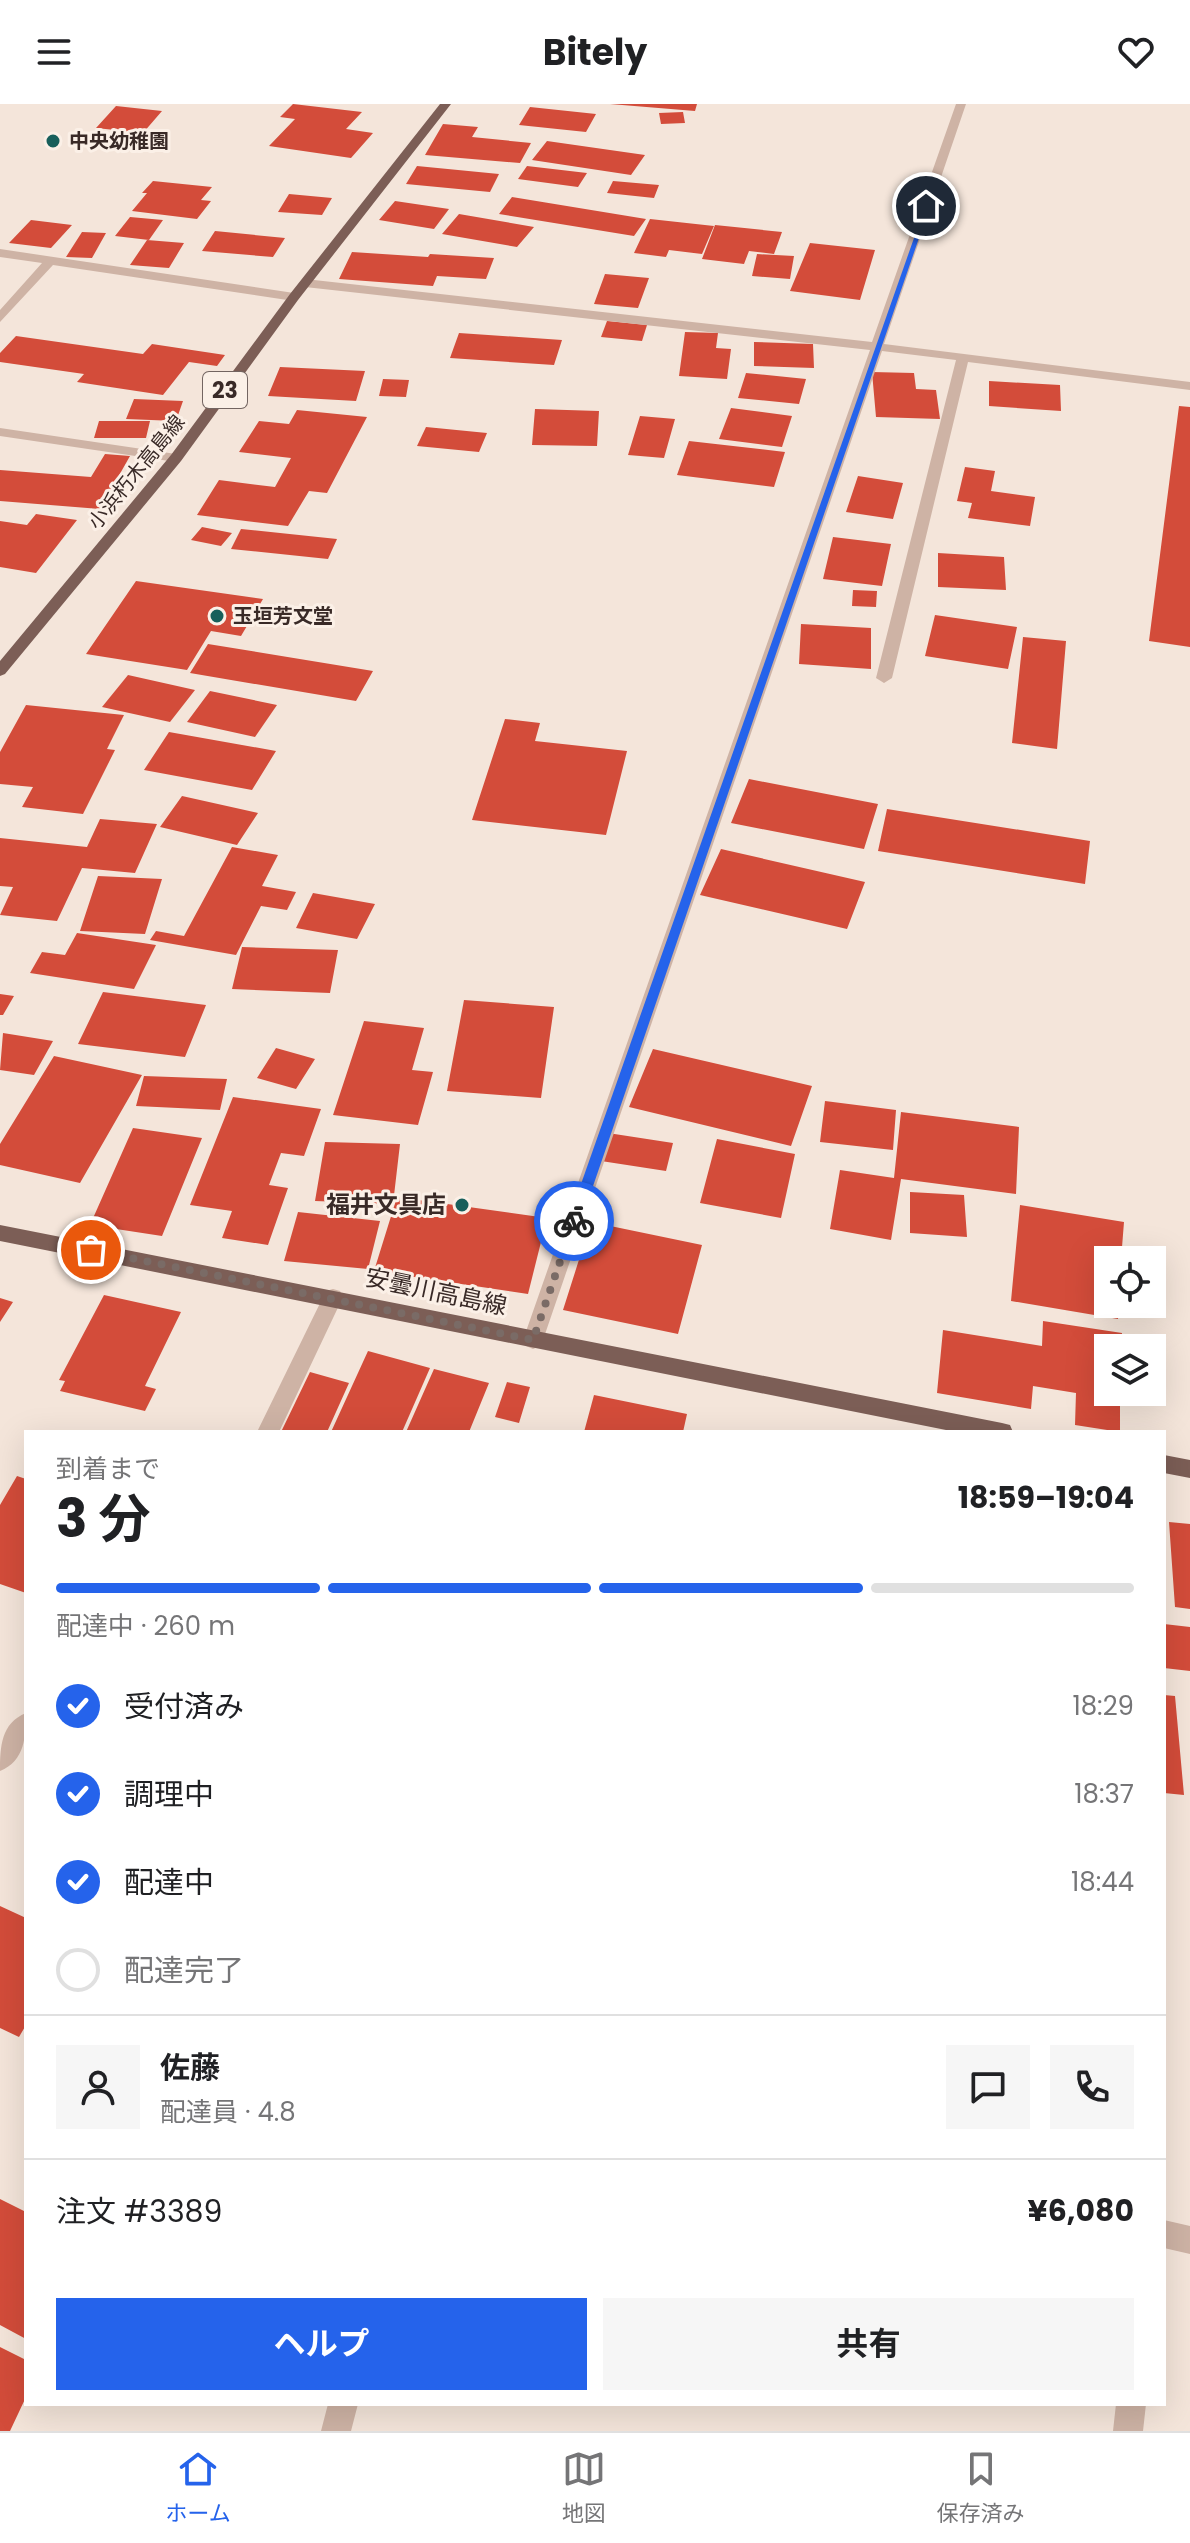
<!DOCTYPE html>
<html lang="ja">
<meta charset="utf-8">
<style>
:root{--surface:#fff;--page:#f6f6f6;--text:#202124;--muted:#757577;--line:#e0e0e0;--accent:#2563eb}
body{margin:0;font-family:Poppins,"Noto Sans JP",sans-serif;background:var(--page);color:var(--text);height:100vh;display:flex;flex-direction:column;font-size:30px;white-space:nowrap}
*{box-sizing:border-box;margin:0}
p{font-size:26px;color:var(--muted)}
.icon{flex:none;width:44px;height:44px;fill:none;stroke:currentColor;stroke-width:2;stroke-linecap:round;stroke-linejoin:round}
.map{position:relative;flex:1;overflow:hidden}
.side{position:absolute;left:24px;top:1326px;width:1142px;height:976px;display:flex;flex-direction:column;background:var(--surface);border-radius:0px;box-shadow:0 8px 32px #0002}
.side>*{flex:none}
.fabs{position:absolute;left:1094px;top:1142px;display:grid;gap:16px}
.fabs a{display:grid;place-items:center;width:72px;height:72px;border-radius:0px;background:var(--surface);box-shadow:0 8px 32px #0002;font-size:40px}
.pin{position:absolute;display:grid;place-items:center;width:68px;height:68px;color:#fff;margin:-34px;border:4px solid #fff;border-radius:50%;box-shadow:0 2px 8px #0007}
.courier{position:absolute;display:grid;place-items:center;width:80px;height:80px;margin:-40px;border:6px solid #2563eb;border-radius:50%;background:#fff;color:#222;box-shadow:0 2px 10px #0007}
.summary em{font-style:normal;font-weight:700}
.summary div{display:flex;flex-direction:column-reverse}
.summary{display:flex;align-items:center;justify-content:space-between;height:136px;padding:0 32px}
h1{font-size:52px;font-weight:700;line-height:60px}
.bar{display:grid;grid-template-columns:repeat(4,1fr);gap:12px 8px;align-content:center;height:96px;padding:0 32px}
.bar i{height:10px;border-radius:6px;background:var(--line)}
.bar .selected{background:var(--accent)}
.bar p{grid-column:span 4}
.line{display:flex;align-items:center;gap:20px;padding:0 32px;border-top:2px solid var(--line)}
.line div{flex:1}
.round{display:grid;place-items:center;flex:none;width:84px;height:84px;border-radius:0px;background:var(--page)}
ol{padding:0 32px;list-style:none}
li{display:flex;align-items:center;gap:24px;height:88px}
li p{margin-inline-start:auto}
li .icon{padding:8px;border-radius:50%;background:var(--accent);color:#fff;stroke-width:4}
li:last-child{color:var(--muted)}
li i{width:44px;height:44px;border:4px solid var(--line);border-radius:50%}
.cta{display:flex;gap:16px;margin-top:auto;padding:16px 32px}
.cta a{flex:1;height:92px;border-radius:0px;background:var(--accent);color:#fff;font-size:32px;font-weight:700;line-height:92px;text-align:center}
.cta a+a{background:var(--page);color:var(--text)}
header{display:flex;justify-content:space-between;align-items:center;height:104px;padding:0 32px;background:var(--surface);font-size:36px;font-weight:700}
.menu{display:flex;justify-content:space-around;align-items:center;height:112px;border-top:2px solid var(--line);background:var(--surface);font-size:22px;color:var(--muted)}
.menu a{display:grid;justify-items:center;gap:4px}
.menu .selected{color:var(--accent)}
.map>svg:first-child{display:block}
.building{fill:#d34c3a}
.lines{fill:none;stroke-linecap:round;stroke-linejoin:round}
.minor{fill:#ceb3a5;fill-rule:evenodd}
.major{fill:#7c5e56;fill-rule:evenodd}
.route{fill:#2563eb}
.done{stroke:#7a6b66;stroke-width:8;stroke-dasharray:0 14.4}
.poi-dot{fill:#185f5b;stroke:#fbf0e7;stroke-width:3}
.labels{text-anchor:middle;stroke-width:6;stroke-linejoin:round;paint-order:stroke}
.far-poi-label{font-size:20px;font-weight:bold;fill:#392a27;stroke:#fbf0e7;text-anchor:start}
.far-street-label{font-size:20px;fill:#392a27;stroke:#fbf0e7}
.shield{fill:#fbf0e7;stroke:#736561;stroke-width:2}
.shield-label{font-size:22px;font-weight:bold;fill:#392a27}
.poi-label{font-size:24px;font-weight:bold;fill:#392a27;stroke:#fbf0e7;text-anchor:end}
.street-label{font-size:24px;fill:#392a27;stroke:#fbf0e7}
</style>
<header><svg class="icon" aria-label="menu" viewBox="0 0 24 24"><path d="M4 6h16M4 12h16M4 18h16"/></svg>Bitely<svg class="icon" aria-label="heart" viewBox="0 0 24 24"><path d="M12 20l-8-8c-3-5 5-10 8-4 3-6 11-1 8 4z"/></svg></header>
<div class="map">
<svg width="1190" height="2327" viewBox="0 0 1190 2327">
<rect width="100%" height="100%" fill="#f4e5da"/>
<path class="building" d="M293 0 362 8 346 25 373 29 351 54 269 42 295 15 280 13Z
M610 0H697L695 7Z
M116 2 162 7 143 29 96 24Z
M530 3 596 10 586 28 519 21Z
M683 8 685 19 661 20 659 9Z
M443 20 478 23 472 33 531 39 520 59 425 51Z
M547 37 645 51 631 71 532 56Z
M417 62 499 70 490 88 406 80Z
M527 62 587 69 578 83 518 75Z
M153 77 212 83 201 96 211 97 197 115 132 107 147 89H142Z
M613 77 659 81 654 94 607 89Z
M289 90 332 94 322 111 278 108Z
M512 93 646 115 634 132 499 110Z
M395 97 449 105 434 125 379 116Z
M459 110 534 123 517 143 442 130Z
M130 113 163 116 149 136 115 132Z
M650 115 714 122 702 150 669 146 666 153 634 149Z
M31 116 72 121 51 144 9 139Z
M715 121 782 128 774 150 749 147 744 160 702 155Z
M215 127 285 134 273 153 202 147Z
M82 128 106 129 92 154 66 153Z
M147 136 184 139 169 164 130 161Z
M810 139 875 146 860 196 790 187Z
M352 148 428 153 430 150 494 154 486 175 437 172 433 182 339 175Z
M757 150 794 152 790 175 752 172Z
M605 170 649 174 638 204 594 200Z
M607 217 647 221 642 237 601 233Z
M685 228 718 229 716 244 731 245 727 275 679 272Z
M459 229 562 236 554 261 450 254Z
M16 232 143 250 152 240 225 251 217 262 189 258 163 291 77 278 84 270 0 258V249Z
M754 238 813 240 814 264 754 262Z
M280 263 365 267 356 297 268 292Z
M872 268 914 269 916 285 936 286 940 315 876 313Z
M746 269 806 275 799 300 738 294Z
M383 275 409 276 406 293 379 292Z
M989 277 1060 281 1061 307 989 302Z
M134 295 183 297 176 317 126 315Z
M1179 302 1190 303V543L1149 537Z
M731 304 792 312 782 343 719 335Z
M535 305 599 307 597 342 532 341Z
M297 306 367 313 327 389 309 387 288 422 197 411 219 376 275 383 291 354 239 348 259 317 289 320Z
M640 312 675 315 664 354 628 351Z
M99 317H150L146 334H94Z
M426 323 487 329 479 348 417 342Z
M689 337 785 348 774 383 677 371Z
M105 350 130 352 100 405 0 397V366L91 373Z
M965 363 995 367 991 387 1035 393 1030 422 968 414 972 399 957 397Z
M858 372 903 379 893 415 846 408Z
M36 410 77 416 36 469 0 463V417L27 421Z
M202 423 232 429 221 442 191 436Z
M241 425 337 435 328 455 231 445Z
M833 433 891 440 882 482 823 475Z
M938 449 1004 453 1006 486 938 483Z
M136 477 263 495 241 532 211 527 187 566 86 550Z
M853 486 877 487 876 503 852 502Z
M935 511 1017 523 1008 565 925 552Z
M801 520 871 524V565L799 560Z
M1023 533 1066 537 1057 645 1012 639Z
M208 540 373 567 356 597 190 569Z
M128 571 195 586 170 618 102 603Z
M210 587 277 601 255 633 187 618Z
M26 601 124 611 107 645 115 646 83 710 22 703 33 683 0 680V648Z
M505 615 540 619 535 637 627 647 606 731 472 716Z
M169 628 276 647 252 686 144 666Z
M749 675 878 700 864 745 731 719Z
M182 692 258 709 237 741 160 723Z
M887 705 1090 737 1085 780 878 747Z
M100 715 157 720 135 769 82 764 57 817 0 811 13 783 0 782V734L87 743Z
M232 743 278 751 262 782 296 788 287 806 261 802 236 851 150 836 156 827 184 832Z
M721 745 865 778 847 825 700 791Z
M98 772 162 775 145 830 80 827Z
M313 789 375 800 357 835 296 824Z
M77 829 156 841 134 885 30 869 42 848 65 851Z
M242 843 338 846 330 889 232 885Z
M103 888 206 901 185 953 78 940Z
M0 890 14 892 3 911H0Z
M464 896 554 903 541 994 447 987Z
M364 917 424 924 412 966 433 968 418 1021 333 1011Z
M3 929 53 937 34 971 0 966Z
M276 944 315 955 296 985 257 974Z
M653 945 812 982 791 1042 629 1003Z
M54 952 142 971 80 1079 0 1061V1040Z
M144 972 227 975 220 1006 136 1002Z
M233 993 321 1005 304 1052 281 1049 269 1081 288 1084 268 1141 222 1134 232 1107 190 1101Z
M825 997 896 1006 893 1046 820 1038Z
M901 1008 1019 1023 1016 1090 901 1075 891 1136 830 1125 840 1066 894 1074Z
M133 1024 202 1034 162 1132 90 1121Z
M608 1029 673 1039 666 1067 601 1057Z
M717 1035 795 1050 781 1114 700 1099Z
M325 1038 400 1040 393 1100 315 1097Z
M910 1088 964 1091 967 1133 910 1129Z
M397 1093 547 1114 528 1190 374 1167Z
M1020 1101 1124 1118 1121 1156H1108V1200H1119L1118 1215 1011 1197Z
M298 1108 380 1117 368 1165 284 1157Z
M591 1118 702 1141 678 1230 563 1206Z
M104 1191 181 1208 145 1282 156 1285 145 1307 60 1287 65 1277 59 1276Z
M0 1194 13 1198 0 1218Z
M1043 1217 1122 1229 1121 1244H1108V1288H1120V1328L1075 1321 1076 1289 1033 1282 1031 1305 937 1289 943 1226 1042 1242Z
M368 1247 430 1264 402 1328H331Z
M434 1265 489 1279 469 1328H406Z
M310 1268 349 1279 327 1328H281Z
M507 1278 530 1283 519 1319 495 1313Z
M594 1291 687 1310 683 1328H584Z
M17 1372 26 1375V1489L0 1480V1401Z
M1169 1418 1190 1420V1505L1175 1503Z
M1164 1520 1190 1523V1567L1164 1564Z
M1164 1591 1175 1592 1184 1691 1164 1689Z
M0 1802 26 1814V1921L19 1933 0 1924Z
M0 2095 26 2108V2235L0 2221Z
M0 2243 26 2256V2293L10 2327H0Z"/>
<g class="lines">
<path class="minor" d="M956 0H966L884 240 1190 278V286L968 258 892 574 884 579 876 574 956 256 882 247 543 1236 540 1242 533 1245 526 1242 523 1236 870 246 305 183 299 179 305 175 872 238Z
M0 145 294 189 300 193 294 197 53 161 0 218V206L42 159 0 153Z
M0 324 176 350 183 354 176 358 0 332Z
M333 1185 340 1187 343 1193 279 1328H257L326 1187Z
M26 1609C26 1632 25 1657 0 1667 0 1643 1 1619 26 1609Z
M1164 2116 1190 2122V2150L1164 2144Z
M328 2300H358L351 2327H321Z
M1116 2300H1146L1143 2327H1113Z"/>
<path class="major" d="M440 0H451L298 196 181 357 5 570 0 572V557L171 351 290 190Z
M0 1121 1002 1319 1010 1321 1013 1328H956L0 1137Z
M1164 1351 1190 1356V1374L1164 1369Z"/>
</g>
<path class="route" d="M926 100 930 102 581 1117 574 1122 570 1120 568 1117Z"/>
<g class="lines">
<path class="done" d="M91 1146 533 1236 574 1117"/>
</g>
<g class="poi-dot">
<circle cx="53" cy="37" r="8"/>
<circle cx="217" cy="512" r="8"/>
<circle cx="462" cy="1101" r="8"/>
</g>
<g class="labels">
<g class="far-poi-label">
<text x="69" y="44">中央幼稚園</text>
<text x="233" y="519">玉垣芳文堂</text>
</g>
<g class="far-street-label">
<text transform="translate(136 368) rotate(-51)" y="7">小浜朽木高島線</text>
</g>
<rect class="shield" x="203" y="268" width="44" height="36" rx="6"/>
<g class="shield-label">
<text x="225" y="294">23</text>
</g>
<g class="poi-label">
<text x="446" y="1109">福井文具店</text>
</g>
<g class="street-label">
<text transform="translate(436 1188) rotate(12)" y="8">安曇川高島線</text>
</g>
</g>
</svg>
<div class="fabs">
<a><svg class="icon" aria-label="locate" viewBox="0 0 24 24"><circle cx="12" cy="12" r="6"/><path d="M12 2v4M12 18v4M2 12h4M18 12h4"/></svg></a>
<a><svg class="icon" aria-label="layers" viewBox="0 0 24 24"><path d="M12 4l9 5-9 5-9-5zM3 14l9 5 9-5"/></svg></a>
</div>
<div class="pin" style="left:91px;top:1146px;background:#ea580c"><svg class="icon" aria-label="bag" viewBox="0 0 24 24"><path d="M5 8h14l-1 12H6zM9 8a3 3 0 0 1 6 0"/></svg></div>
<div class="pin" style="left:926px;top:102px;background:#1f2937"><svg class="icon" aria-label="home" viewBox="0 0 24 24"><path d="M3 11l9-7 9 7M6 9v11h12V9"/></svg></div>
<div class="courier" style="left:574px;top:1117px"><svg class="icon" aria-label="bike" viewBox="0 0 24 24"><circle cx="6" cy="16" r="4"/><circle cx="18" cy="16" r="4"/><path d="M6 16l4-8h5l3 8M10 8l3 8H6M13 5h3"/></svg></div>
<section class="side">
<div class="summary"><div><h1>3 分</h1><p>到着まで</p></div><em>18:59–19:04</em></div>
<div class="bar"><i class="selected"></i><i class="selected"></i><i class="selected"></i><i></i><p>配達中 · 260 m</p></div>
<ol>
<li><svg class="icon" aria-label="check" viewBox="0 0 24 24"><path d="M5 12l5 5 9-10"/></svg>受付済み<p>18:29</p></li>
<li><svg class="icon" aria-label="check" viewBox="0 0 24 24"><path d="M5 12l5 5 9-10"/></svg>調理中<p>18:37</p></li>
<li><svg class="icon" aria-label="check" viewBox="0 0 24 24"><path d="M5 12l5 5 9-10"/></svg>配達中<p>18:44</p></li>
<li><i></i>配達完了</li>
</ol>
<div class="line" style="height:144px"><a class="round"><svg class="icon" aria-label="person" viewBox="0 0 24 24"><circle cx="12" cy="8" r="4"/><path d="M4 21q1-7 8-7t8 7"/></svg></a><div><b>佐藤</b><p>配達員 · 4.8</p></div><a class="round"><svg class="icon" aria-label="chat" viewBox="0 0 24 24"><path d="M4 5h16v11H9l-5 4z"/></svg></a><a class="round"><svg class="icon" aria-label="phone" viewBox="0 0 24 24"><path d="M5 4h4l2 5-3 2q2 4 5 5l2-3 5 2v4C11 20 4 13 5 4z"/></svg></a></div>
<div class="line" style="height:104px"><div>注文 #3389</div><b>¥6,080</b></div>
<div class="cta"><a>ヘルプ</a><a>共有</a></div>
</section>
</div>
<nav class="menu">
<a class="selected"><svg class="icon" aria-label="home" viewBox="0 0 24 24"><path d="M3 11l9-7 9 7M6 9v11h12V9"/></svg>ホーム</a>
<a><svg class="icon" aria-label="map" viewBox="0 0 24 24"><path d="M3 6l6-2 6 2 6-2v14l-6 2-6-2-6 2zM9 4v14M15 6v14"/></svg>地図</a>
<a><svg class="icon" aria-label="saved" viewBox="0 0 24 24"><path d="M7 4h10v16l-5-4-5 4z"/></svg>保存済み</a>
</nav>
